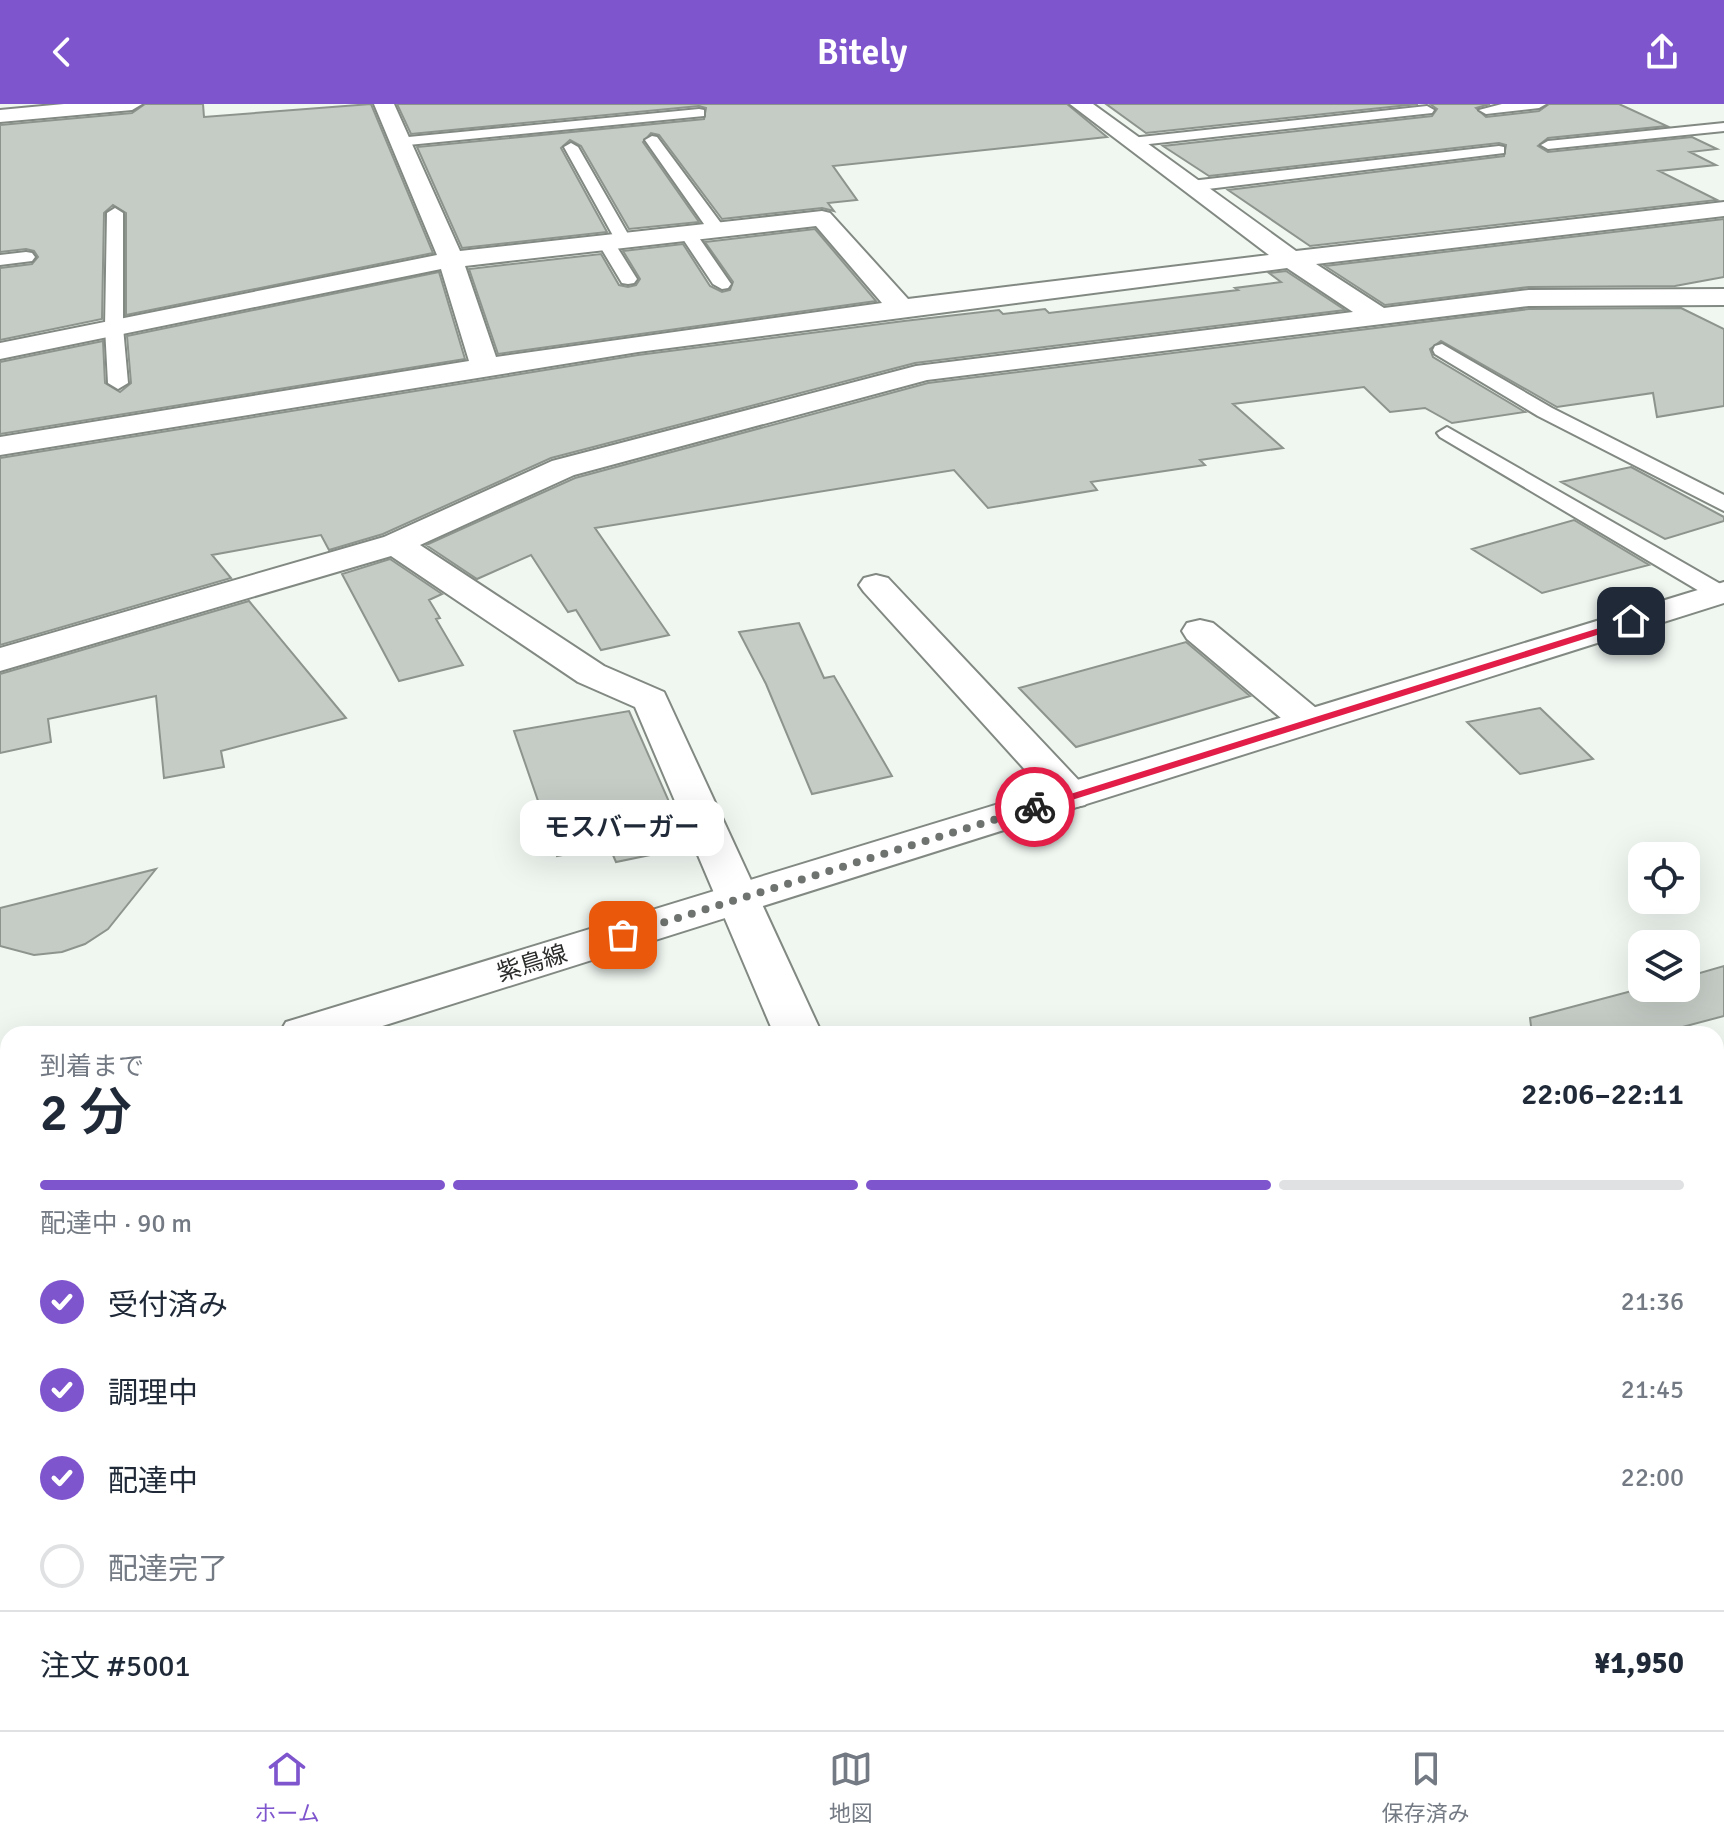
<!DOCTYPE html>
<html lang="ja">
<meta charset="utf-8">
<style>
:root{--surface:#fff;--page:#f6f6f7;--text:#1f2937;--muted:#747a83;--line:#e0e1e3;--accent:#7f55ce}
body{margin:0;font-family:Signika,"Noto Sans JP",sans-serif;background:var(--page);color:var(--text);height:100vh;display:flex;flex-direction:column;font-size:30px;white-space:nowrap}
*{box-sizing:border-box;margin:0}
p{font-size:26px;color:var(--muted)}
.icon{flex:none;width:44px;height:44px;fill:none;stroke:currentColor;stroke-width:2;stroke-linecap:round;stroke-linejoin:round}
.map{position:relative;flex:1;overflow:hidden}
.drawer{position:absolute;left:0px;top:922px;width:1724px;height:704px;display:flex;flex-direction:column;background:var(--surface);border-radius:24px 24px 0 0;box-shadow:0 8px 32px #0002}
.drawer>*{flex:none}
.controls{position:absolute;left:1628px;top:738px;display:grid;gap:16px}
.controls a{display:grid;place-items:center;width:72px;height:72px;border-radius:16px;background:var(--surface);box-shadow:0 8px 32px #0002;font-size:40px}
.pin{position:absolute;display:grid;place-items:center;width:68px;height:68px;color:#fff;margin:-34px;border-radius:16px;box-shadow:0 4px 12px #0006}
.courier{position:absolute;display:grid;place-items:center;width:80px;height:80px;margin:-40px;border:6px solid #e11d48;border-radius:50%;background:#fff;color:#222;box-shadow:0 2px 10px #0007}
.bubble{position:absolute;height:56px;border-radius:16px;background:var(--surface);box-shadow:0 8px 32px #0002;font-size:26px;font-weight:600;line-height:56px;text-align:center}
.summary em{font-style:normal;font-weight:600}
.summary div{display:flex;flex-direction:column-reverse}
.summary{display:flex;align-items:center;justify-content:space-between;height:136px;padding:0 40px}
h1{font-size:52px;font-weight:600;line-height:60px}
.bar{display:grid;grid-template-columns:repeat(4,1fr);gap:12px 8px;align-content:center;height:96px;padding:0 40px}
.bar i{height:10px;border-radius:6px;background:var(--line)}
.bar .current{background:var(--accent)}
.bar p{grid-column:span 4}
.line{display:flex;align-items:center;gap:20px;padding:0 40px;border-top:2px solid var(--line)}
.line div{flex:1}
ol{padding:0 40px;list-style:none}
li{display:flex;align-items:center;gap:24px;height:88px}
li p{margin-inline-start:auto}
li .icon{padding:8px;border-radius:50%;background:var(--accent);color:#fff;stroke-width:4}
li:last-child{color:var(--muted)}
li i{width:44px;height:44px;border:4px solid var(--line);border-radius:50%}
header{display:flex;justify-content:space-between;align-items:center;height:104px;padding:0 40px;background:var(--accent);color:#fff;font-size:36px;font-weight:600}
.tab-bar{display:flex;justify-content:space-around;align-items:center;height:112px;border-top:2px solid var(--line);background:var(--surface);font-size:22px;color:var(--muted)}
.tab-bar a{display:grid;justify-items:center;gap:4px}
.tab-bar .current{color:var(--accent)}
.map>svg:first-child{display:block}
.building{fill:#c5ccc6;stroke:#8d948e;stroke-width:2}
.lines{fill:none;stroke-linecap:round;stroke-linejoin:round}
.service-casing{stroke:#828983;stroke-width:4}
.minor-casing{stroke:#828983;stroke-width:4}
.tertiary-casing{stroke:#828983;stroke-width:4}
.service{fill:#fff;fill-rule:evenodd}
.minor{fill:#fff;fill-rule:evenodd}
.tertiary{fill:#fff;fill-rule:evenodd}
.route{fill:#e11d48}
.done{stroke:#6f7370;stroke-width:8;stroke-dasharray:0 14.4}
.labels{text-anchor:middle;stroke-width:6;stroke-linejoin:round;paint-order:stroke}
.street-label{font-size:24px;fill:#2a2c2a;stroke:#fff}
</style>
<header><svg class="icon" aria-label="back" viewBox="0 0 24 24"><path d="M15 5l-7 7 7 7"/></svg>Bitely<svg class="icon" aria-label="share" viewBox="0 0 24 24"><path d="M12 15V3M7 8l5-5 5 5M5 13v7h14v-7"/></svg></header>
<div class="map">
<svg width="1724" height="1626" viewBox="0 0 1724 1626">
<rect width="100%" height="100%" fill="#f0f7f1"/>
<path class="building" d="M145 0H203L204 13 371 0 433 149 126 211V109L113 101 104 109 102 215 0 236V164L32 160 38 153 34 147 26 145 0 148V21L132 9Z
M397 0H1067L1107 33 833 62 857 96 828 99 834 107 822 104 722 115 659 31 651 29 643 38 699 118 629 125 581 42 570 36 561 44 607 128 462 144 417 43 704 15 706 4 699 2 411 30Z
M1106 0H1418L1146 29Z
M1430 0H1490L1476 4 1486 13 1539 7 1549 0H1619L1667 22 1548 34 1538 42 1548 48 1692 33 1717 45 1690 48 1716 61 1659 67 1717 96 1310 142 1228 86 1504 52 1506 41 1499 39 1209 72 1163 42 1432 12 1437 5Z
M1724 115V173L1675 182 1529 183 1385 201 1325 162Z
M815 125 876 197 498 250 469 165 601 150 619 181 628 183 636 181 640 175 623 147 683 140 710 182 722 188 730 186 733 178 705 138Z
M1286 167 1345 206 915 259 551 354 383 430 329 446 321 431 212 451 231 474 0 541V354L638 251 904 217 999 206 1003 210 1045 205 1049 209 1238 186 1235 184 1281 178 1269 169Z
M439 168 465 255 0 330V258L103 237 105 279 120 288 131 279 127 232Z
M1681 204 1724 225V302L1657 313 1653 289 1557 303 1441 237 1430 245 1433 253 1525 308 1452 319 1425 304 1390 308 1364 283 1233 300 1283 344 1200 356 1205 361 1091 378 1097 386 988 404 954 366 595 424 669 531 601 546 576 506 568 508 531 451 477 475 426 441 575 374 928 279 1529 205Z
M1631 363 1724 413V417L1665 435 1561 378Z
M1574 416 1649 461 1542 489 1472 445Z
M390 455 442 490 429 496 440 514 436 515 463 561 399 577 342 470Z
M249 497 346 614 221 647 224 663 164 674 156 592 48 615 51 638 0 649V570Z
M799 519 824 574 834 572 892 672 812 690 766 580 739 528Z
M1186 538 1250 592 1076 643 1019 584Z
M1540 604 1593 655 1520 670 1467 618Z
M629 607 689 743 616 758 609 742 557 752 514 627Z
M156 765 108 825 85 840 62 848 34 851 0 842V804Z
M1724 862V912L1656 930H1532L1530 914 1643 884H1686V873Z"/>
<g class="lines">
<defs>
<path id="service" d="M1502 0H1546L1539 4 1486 10 1479 6Z
M1427 2 1434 6 1432 9 1131 42 1124 38 1131 34Z
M699 5 704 6V12L398 42 391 38 398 34Z
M1724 19V27L1548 45 1541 41 1548 37Z
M652 32 657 33 723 122 725 126 723 130H711L645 36Z
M571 39 578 43 632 137 630 141 624 142 616 137 564 43Z
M1499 42 1504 43V49L1191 87 1183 82 1191 77Z
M115 104 123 109V223L128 279 118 285 108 279 105 223 107 109Z
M687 124 693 125 731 180 728 184 722 185 713 180 679 129Z
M606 134 612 135 637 175 634 179 628 180 622 179 598 139Z
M26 148 32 149 35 153 32 157 0 161V151Z
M1442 240 1552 304 1724 391V407L1538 312 1435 250 1433 246 1435 242Z
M1447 323 1724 482V495L1711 494 1440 333 1437 329Z"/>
<path id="minor" d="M64 0H142L132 6 0 18V6Z
M374 0H394L460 147 822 107 830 109 908 195 1269 151 1070 0H1093L1296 147 1724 98V112L1316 160 1384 204 1529 186 1724 185V201L1529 202 927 276 574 371 420 441 604 562 664 588 822 930H774L635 603 578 578 391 452 0 567V544L384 433 552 357 916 262 1353 208 1287 164 638 248 0 351V333L469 257 441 165 0 255V239L437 151ZM816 122 882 199 496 253 465 162Z
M876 471 888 474 1085 683 1091 692 1085 701 1071 704 1057 701 864 488 859 481 864 474Z
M1200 516 1213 519 1322 609 1327 617 1322 625 1308 629 1294 625 1187 535 1182 527 1187 519Z
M1064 1618H1132L1135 1626H1067Z"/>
<path id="tertiary" d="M1724 478V499L357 930H279L286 918Z
M8 1003V1040L0 1042V1005Z"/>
</defs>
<use href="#service" class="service-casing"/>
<use href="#minor" class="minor-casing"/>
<use href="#tertiary" class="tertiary-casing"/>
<use href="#service" class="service"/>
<use href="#minor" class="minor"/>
<use href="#tertiary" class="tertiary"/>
</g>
<path class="route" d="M1631 514 1636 517 1635 519 1040 706 1029 703Z"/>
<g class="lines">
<path class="done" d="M623 831 1035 703"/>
</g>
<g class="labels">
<g class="street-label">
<text transform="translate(532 859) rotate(-17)" y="8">紫鳥線</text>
</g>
</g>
</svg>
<div class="controls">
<a><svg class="icon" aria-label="locate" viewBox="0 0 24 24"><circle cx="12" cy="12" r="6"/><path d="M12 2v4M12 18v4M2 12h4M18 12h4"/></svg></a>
<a><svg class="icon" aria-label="layers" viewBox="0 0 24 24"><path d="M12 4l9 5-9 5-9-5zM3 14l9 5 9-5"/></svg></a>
</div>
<div class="pin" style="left:623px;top:831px;background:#ea580c"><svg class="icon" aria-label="bag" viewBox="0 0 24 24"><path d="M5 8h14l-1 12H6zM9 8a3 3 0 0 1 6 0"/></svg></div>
<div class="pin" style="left:1631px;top:517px;background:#1f2937"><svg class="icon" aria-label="home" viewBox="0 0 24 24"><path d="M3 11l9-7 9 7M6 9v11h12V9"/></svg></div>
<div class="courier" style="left:1035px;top:703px"><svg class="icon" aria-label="bike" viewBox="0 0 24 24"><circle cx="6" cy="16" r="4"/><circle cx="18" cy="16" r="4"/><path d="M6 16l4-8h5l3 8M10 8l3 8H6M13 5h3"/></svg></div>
<div class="bubble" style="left:520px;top:696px;width:204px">モスバーガー</div>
<section class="drawer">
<div class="summary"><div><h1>2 分</h1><p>到着まで</p></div><em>22:06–22:11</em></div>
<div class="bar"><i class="current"></i><i class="current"></i><i class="current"></i><i></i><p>配達中 · 90 m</p></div>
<ol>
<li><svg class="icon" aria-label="check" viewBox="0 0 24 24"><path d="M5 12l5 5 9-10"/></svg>受付済み<p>21:36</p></li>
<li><svg class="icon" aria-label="check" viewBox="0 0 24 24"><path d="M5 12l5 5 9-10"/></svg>調理中<p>21:45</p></li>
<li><svg class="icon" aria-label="check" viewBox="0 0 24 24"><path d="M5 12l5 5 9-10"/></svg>配達中<p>22:00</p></li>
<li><i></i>配達完了</li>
</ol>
<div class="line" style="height:104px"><div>注文 #5001</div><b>¥1,950</b></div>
</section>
</div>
<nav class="tab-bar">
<a class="current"><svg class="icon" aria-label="home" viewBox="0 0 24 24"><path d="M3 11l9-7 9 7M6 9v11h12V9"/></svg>ホーム</a>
<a><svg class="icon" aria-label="map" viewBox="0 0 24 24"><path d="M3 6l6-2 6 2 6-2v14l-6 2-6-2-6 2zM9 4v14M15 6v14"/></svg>地図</a>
<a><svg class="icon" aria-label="saved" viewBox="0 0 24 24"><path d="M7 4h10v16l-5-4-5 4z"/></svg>保存済み</a>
</nav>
